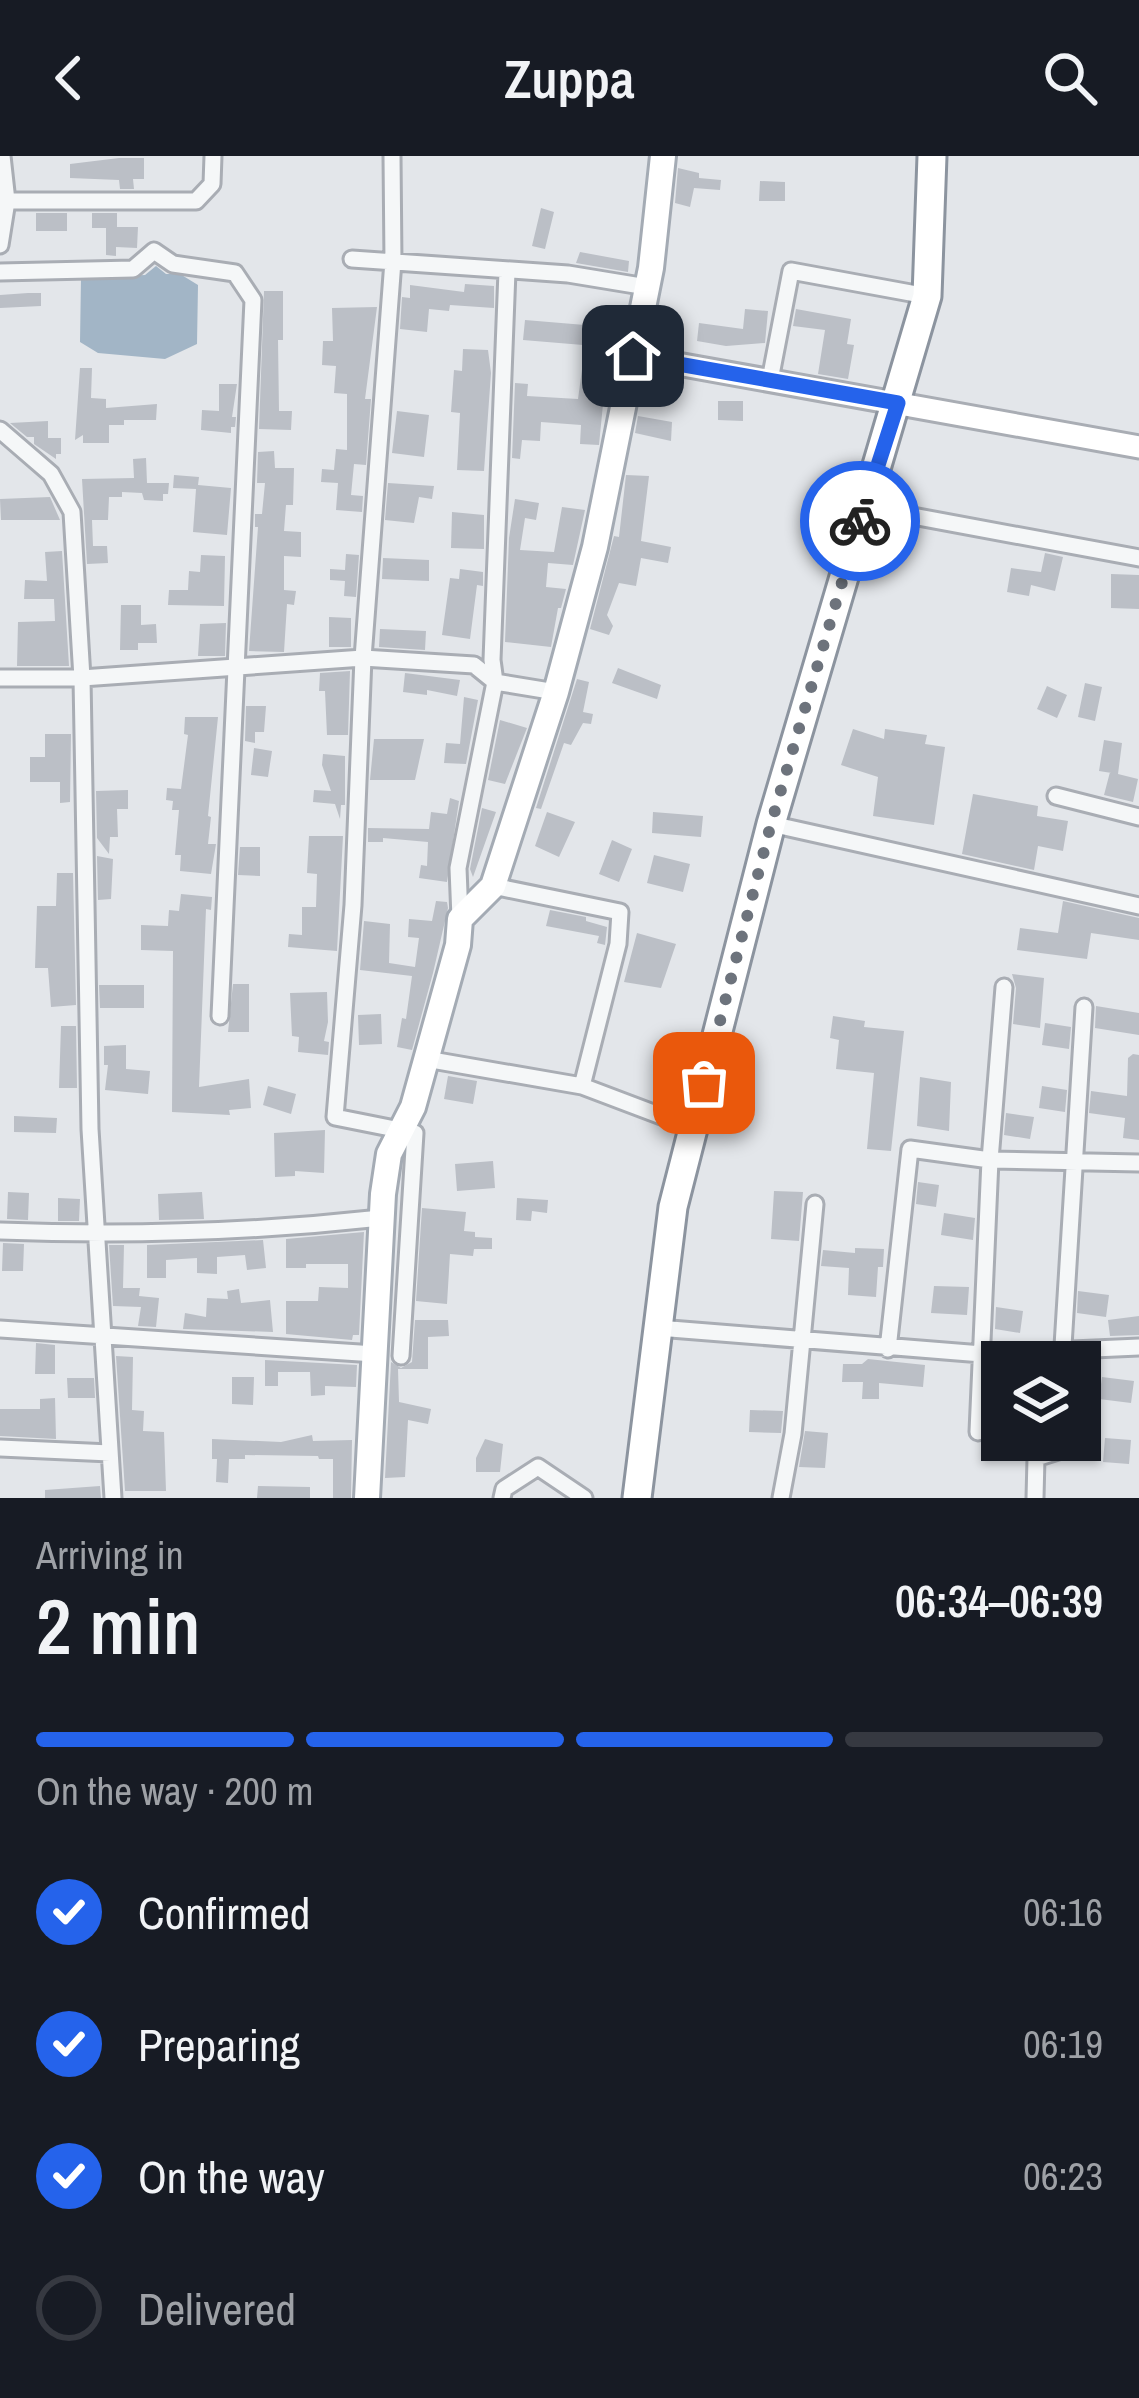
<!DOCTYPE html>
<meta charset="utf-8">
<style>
:root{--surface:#171b24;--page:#20242c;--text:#f1f3f6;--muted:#9ea1a6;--line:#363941;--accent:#2563eb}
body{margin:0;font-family:"Archivo Narrow",sans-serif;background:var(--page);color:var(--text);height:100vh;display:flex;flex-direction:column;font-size:45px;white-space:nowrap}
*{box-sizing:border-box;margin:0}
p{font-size:39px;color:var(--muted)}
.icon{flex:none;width:66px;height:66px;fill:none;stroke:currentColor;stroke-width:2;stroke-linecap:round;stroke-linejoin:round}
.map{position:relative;height:1342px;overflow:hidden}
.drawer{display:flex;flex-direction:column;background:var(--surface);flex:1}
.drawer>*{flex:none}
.fabs{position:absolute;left:981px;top:1185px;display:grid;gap:24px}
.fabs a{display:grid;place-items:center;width:120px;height:120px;border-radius:0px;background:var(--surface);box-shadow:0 3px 9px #0004;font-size:60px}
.pin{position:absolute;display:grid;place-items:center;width:102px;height:102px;color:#fff;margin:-51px;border-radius:24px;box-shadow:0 6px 18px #0006}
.courier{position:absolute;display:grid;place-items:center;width:120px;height:120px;margin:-60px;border:9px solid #2563eb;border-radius:50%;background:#fff;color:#222;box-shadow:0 3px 15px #0007}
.head em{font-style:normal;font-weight:600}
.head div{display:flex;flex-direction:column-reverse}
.head{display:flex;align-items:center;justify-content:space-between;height:204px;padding:0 36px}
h1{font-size:78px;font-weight:600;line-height:90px}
.bar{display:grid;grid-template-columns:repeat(4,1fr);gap:18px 12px;align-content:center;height:144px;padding:0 36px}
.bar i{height:15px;border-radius:9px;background:var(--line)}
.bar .active{background:var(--accent)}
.bar p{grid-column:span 4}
ol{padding:0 36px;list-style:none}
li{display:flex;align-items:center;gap:36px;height:132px}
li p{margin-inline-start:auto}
li .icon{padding:12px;border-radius:50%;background:var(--accent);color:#fff;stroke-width:4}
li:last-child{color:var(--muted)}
li i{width:66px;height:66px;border:6px solid var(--line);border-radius:50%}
header{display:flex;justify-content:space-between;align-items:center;height:156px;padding:0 36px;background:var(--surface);font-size:54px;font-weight:600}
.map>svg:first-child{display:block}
.water{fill:#a2b5c6}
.building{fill:#bbbfc6}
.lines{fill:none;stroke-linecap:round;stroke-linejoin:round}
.street-casing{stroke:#a9adb4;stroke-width:21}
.secondary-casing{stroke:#a9adb4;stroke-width:27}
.primary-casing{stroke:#a4abb4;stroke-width:30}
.highway-casing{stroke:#8c949f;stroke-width:33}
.street{stroke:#f5f7f8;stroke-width:15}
.secondary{stroke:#fff;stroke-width:21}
.primary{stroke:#fff;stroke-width:24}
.highway{stroke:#fff;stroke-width:27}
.done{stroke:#6d737c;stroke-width:12;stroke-dasharray:0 21.6}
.route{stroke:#2563eb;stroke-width:15}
</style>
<header><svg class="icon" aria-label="back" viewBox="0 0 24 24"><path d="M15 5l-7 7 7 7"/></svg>Zuppa<svg class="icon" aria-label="search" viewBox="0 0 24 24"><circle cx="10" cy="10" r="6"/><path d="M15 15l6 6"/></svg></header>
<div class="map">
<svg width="1139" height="1342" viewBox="0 0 1139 1342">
<rect width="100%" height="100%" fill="#e3e6ea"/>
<path class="water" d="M156 110 166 118H180L198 129 197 188 165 203 98 197 80 186 81 122 145 119Z"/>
<path class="building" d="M119 2H144V23H133L134 33H120L119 24 70 22V8Z
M678 12 699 17V22L721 24 720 34 694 32 690 51 675 47Z
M760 25 785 26V45H759Z
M541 52 554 56 545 93 532 90Z
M36 57H67V75H36Z
M92 57H117V71H138L137 92 116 91V100L106 99V72H92Z
M580 96 629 105 628 116 576 107Z
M465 128 494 130V152L450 149 449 155 429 153 427 176 400 173 402 141 410 142V129L464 136Z
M264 135H283V184H278L279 255H292L291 274 259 273Z
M28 137H41V150L0 152V139Z
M377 151 365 243H371L366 309 354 308 351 339 363 340 362 356 336 354 338 327 321 326 322 313 334 314 336 293 347 294V238L334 237 336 210 322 209 323 185H333L332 152Z
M745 153 768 155 765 187 726 190 697 185 699 167 743 173Z
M796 153 851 163 847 188 854 189 848 223 818 218 825 174 793 170Z
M525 164 585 169 583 189 523 184Z
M586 184 609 187 599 289 580 288 581 269 541 266 540 285 522 284 520 303 512 302 515 227 528 228 527 240 578 243Z
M463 193 488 194 491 217 484 315 457 314 460 257 451 256 454 214 462 215Z
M80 212H92L91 242 106 243V252L157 248 156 264H124V269H109V287H83V279L75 284Z
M219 228H237L232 261H236L235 271H231V277L201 274 202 254 219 255Z
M718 245H743V265L718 264Z
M397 255 429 259 424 301 392 297Z
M638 260 672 266 671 285 635 277Z
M48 265V282H61V298H56V303L34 288V281H27L10 267Z
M274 295 275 312H294L293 349H286L284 375 301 376V401L284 400V434L296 435 294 449 287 448 284 496 249 495 258 371H255V358H262L265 327H257L258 296Z
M146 302 147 327H169L168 338H163V345L144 344 142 337 122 336V341H109L108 364H92L93 390H107L108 407 87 408 82 323 134 322 133 303Z
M174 319 199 321 198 329 231 332 227 379 193 376 196 333 173 332Z
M626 319 649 320 641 385 671 391 668 407 641 402 636 430 619 427 607 459 613 470 609 479 590 473 614 380 619 381Z
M388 327 434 330 432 343 419 341 414 367 385 364Z
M50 341 60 364H1L0 343Z
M515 343 539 347 536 364 525 362 520 394 554 396 562 351 585 354 573 409 548 407 546 431 566 433 561 452H558L551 491 505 486 509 382Z
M452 356 484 359V393L451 392Z
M62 395 69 510H17L18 466 55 465 54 443H24L25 424 47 425 45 396Z
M1045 397 1063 401 1055 435 1031 429 1029 440 1007 436 1011 412 1041 416Z
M346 398 359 399 356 441 344 440 345 425 330 424V413L345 414Z
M201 399 225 400 224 450 168 449 169 434H188L189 415 200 416Z
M383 402 429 404V425L382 423Z
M460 413 483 416V430L477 429 470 483 442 479 450 422 459 423Z
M1111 418 1139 419V453L1111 452Z
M121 449H141V469L156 468 157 487H138V494H120Z
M329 461 351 462V491H329Z
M226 467 225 500H198L200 468Z
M380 473 426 475 425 494 379 491Z
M618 512 661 529 657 543 612 527Z
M350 515 348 579H327L325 535H319L320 517Z
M405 517 460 524 457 540 427 534V539L403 536Z
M577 523 589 526 583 556 593 558 591 568 583 567 571 589 564 587 541 653 536 652Z
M1085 527 1102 531 1095 565 1078 561Z
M1047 530 1067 539 1057 562 1037 553Z
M464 541 478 544 466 608 444 607 446 587 460 588Z
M246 550H266L264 576H255V587L245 585Z
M185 561H218L208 660 211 661 208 688H216L211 718 180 715 181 699H175L179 654H172L173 645 166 644 167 632 181 633 188 579 184 578Z
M500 564 527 572 505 628 488 624Z
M853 573 884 583 885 573 927 579 925 588 945 591 934 669 873 660 878 621 841 609Z
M45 578H71L70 646 60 647V626H30V601H45Z
M374 583H424L415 624H370Z
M1104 584 1122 587 1118 618 1099 615Z
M254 592 272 595 268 621 251 619Z
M323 598 345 600V649H341L340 663 335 648 313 646 314 634 331 635 322 609Z
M1110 616 1138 623 1133 646 1104 639Z
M128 634V653H117L118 681H110L109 698 97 682 96 635Z
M973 638 1038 650 1037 660 1068 665 1063 695 1038 690 1034 714 962 698Z
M450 642 459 645 447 726 419 722 421 709 427 710 428 686 383 682V686H368V672L429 673 431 656 447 658Z
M482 652 496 656 473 721 470 713Z
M547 656 575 666 559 701 535 690Z
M653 656 703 660 701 681 652 677Z
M309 680H343L337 795 288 791 289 778 302 779V751H316L317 718 307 717Z
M612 684 632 693 619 726 599 718Z
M240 691H260V720L238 719Z
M654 699 690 708 683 736 647 727Z
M97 700 113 703 111 743 98 744Z
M57 717H73L76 849 51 851 48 812H35L37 750H56Z
M181 738 212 741 211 754 206 753 199 931 249 923 251 952 229 954 230 959 172 956 173 795 141 794V769L168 770 169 754 179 755Z
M436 745 447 746 448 752 433 817 412 894 397 891 402 862 406 863 412 820 360 814 364 765 390 768 389 807 415 811 419 782 408 781 409 763 432 765Z
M1063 745 1139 762V784L1091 777 1087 803 1017 794 1020 772 1058 777Z
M550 754 586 761V765L607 771 605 789 597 787 599 780 546 770Z
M637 777 676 788 661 832 624 826Z
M1012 818 1044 822 1040 872 1013 868 1016 832Z
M233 828H249V876H228Z
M99 829H144V852H100Z
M327 836 328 866 324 885 329 886 328 899 298 896 299 881 292 880 290 837Z
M1096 850 1139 857V879L1095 872Z
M381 858 382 888 359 889 358 859Z
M833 860 865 865 864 871 904 875 891 995 867 993 874 917 836 913 839 884 830 882Z
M1045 867 1071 871 1069 893 1042 889Z
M61 870H76L77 932H59Z
M126 889V913L150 915 148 938 105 934 108 909H104V890Z
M1133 898 1139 899V984L1123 982 1125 962 1089 957 1091 935 1127 940 1128 902Z
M448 920 477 925 473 948 444 943Z
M920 921 951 926 949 975 917 970Z
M268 930 296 938 291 958 263 949Z
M1042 930 1067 934 1065 956 1039 952Z
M1006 957 1034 961 1030 983 1004 979Z
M14 960 57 962 56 977 14 976Z
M325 974 324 1017 295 1015V1020L275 1021 274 977Z
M493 1005 495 1032 457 1035 455 1008Z
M918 1026 939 1029 936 1051 916 1048Z
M774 1035 803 1036 799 1085 771 1083Z
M8 1036 29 1037 28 1064 7 1063Z
M202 1036 204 1063 159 1064 158 1038Z
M58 1042 80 1043 79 1065H58Z
M517 1042 548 1044 547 1057 532 1055 531 1065 516 1064Z
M422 1052 466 1056 464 1075 475 1076V1081L492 1082V1093H474L473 1100 450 1098 447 1148 416 1145Z
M944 1057 975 1062 973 1084 941 1079Z
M364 1076 359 1179H353L352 1184 286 1178V1145H318L319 1131 348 1132V1108H306V1112H286V1083Z
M263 1084 266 1112 247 1114 245 1099 217 1101V1118L197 1117V1102L166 1104V1122H147V1089Z
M3 1087 24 1088 23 1115H2Z
M109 1089H124L123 1132H140L139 1140 159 1142 156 1171 138 1170 141 1151 113 1150Z
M855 1092 884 1093 883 1111H878L876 1141 848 1139 849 1112 821 1110 823 1094 855 1097Z
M934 1130 969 1131 967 1159 931 1157Z
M239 1133 241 1147 270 1144 273 1176 183 1173 185 1157 206 1161 207 1142 228 1143 227 1135Z
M1078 1135 1109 1139 1106 1161 1077 1157Z
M996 1151 1023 1155 1020 1177 995 1173Z
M1139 1160V1179L1110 1180 1108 1164Z
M415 1164H448L449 1180 428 1181V1213H398L399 1246 431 1253 428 1268 408 1264 405 1321 385 1322 391 1206 401 1212 412 1206Z
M36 1187 55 1189V1218H35Z
M116 1200 133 1201 132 1254 144 1255 143 1275 164 1276 166 1335H125Z
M868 1203 925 1209 923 1231 879 1227V1243H862L863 1226H842L843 1208H862Z
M265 1204 357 1209 356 1231 325 1230V1239L311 1240 310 1216H278V1230H265Z
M232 1221H254L253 1249 232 1248Z
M1102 1221 1134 1225 1131 1247 1099 1243Z
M67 1222H94L95 1242H68Z
M55 1242 56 1283 0 1280V1253H40V1243Z
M750 1254 783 1255 781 1277 749 1276Z
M805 1275 828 1277 825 1312 799 1311Z
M312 1279 313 1285 352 1284 351 1342H333V1303H319L318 1300 245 1299V1303H229L228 1327 216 1326 217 1303H212V1283L281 1286Z
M1105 1282 1131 1284 1129 1308 1103 1306Z
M485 1283 503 1288 500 1316H476V1302Z
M100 1330 101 1342H45V1334Z
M258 1330 310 1331V1342H257Z"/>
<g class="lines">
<defs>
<path id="street" d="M2 0 7 45
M392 0 393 105 363 502 353 749 335 961 415 977 401 1200
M0 89 7 45H196L212 28 213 0
M352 103 568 118 647 131
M0 116 133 113 154 95 173 108 235 117 253 144 220 860
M770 224 791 115 927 140
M0 274 51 318 72 356 82 522 90 973 113 1342
M864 351 1139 402
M0 522H82L363 502 474 509 495 526 556 536
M1056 640 1139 661
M771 668 1139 750
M493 730 620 756 618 788 582 930
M460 762 458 712 495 526 492 504 507 115
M426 903 582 930 693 972
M0 1075C128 1080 254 1076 381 1062
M658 1172 982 1198 1139 1191
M0 1173 375 1198
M888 1193 910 993 990 1004 1139 1007
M1062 1206 1084 851
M978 1276 990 1004 1004 831
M0 1292 110 1297
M502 1342 504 1333 538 1311 584 1342
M781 1342 793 1278 815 1048
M1035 1342 1036 1302 1058 1295 1059 1284"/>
<path id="secondary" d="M633 200 1139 291"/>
<path id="primary" d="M367 1342 383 1038 389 998 413 951 458 789 460 763 493 730 556 536 595 391 651 112 663 0"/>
<path id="highway" d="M637 1342 673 1051 771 668 927 140 932 0"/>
</defs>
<use href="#street" class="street-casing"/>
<use href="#secondary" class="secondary-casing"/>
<use href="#primary" class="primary-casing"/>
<use href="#highway" class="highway-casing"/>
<use href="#street" class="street"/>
<use href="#secondary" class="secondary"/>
<use href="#primary" class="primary"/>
<use href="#highway" class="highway"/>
</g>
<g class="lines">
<path class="done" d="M704 927 771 668 860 365"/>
<path class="route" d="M633 200 898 247 860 365"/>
</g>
</svg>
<div class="fabs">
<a><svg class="icon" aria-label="layers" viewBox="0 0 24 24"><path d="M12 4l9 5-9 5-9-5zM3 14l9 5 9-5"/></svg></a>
</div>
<div class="pin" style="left:704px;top:927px;background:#ea580c"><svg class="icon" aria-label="bag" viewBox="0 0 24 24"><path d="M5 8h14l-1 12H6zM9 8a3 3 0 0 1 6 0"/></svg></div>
<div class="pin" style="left:633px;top:200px;background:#1f2937"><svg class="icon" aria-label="home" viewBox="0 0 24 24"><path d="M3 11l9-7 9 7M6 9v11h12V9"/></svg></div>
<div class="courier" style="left:860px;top:365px"><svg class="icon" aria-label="bike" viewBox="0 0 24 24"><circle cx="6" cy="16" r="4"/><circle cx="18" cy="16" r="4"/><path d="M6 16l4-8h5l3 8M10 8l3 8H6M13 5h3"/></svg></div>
</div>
<section class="drawer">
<div class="head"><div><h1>2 min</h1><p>Arriving in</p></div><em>06:34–06:39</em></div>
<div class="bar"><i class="active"></i><i class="active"></i><i class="active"></i><i></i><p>On the way · 200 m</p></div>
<ol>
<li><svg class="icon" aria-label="check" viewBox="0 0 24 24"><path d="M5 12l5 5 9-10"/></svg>Confirmed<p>06:16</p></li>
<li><svg class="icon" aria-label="check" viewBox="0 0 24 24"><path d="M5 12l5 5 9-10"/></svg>Preparing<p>06:19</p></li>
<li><svg class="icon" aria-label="check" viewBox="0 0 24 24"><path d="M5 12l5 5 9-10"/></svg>On the way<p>06:23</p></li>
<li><i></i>Delivered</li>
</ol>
</section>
